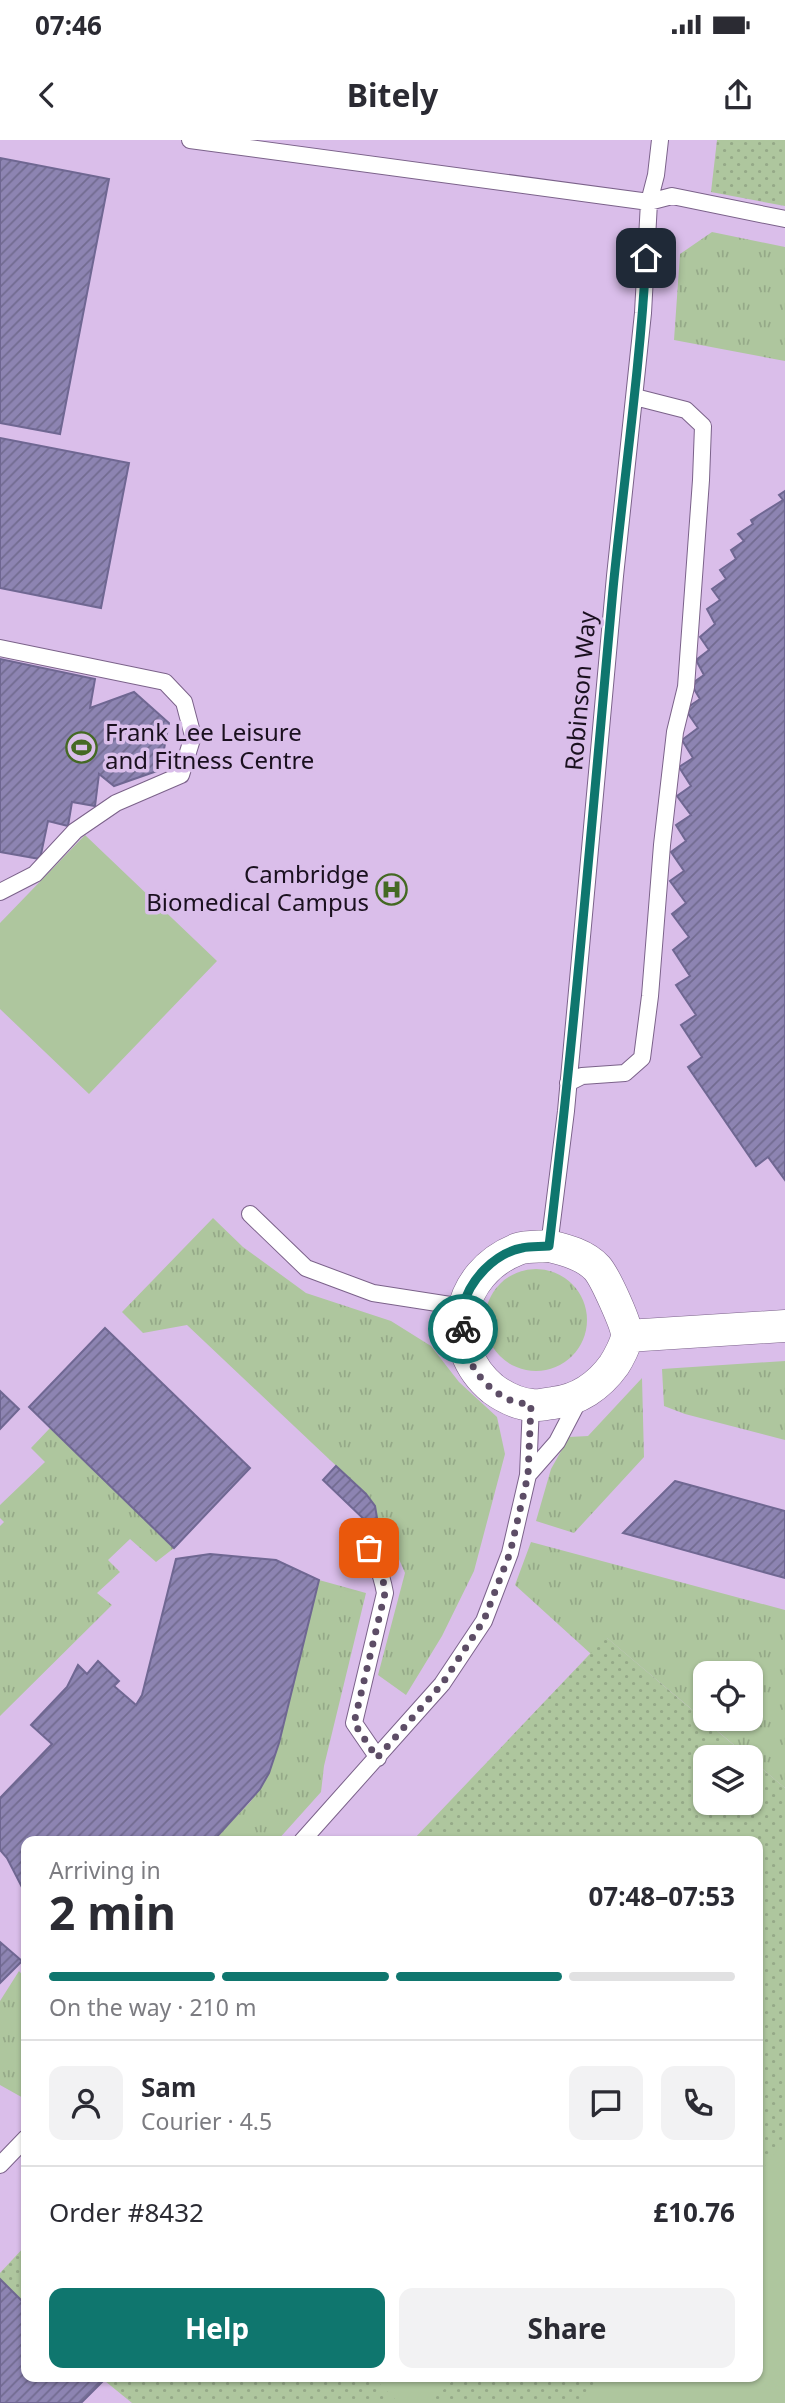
<!DOCTYPE html>
<meta charset="utf-8">
<style>
:root{--surface:#fff;--page:#f2f2f3;--text:#2b2b33;--muted:#7c7c81;--line:#e1e1e2;--accent:#0f766e}
body{margin:0;font-family:"Noto Sans",sans-serif;background:var(--page);color:var(--text);height:100vh;display:flex;flex-direction:column;font-size:26px;white-space:nowrap}
*{box-sizing:border-box;margin:0}
p{font-size:23px;color:var(--muted)}
.icon{flex:none;width:38px;height:38px;fill:none;stroke:currentColor;stroke-width:2;stroke-linecap:round;stroke-linejoin:round}
.map{position:relative;flex:1;overflow:hidden}
.panel{position:absolute;left:21px;top:1696px;width:742px;height:546px;display:flex;flex-direction:column;background:var(--surface);border-radius:14px;box-shadow:0 2px 5px #0004}
.panel>*{flex:none}
.tools{position:absolute;left:693px;top:1521px;display:grid;gap:14px}
.tools a{display:grid;place-items:center;width:70px;height:70px;border-radius:14px;background:var(--surface);box-shadow:0 2px 5px #0004;font-size:35px}
.pin{position:absolute;display:grid;place-items:center;width:60px;height:60px;color:#fff;margin:-30px;border-radius:14px;box-shadow:0 4px 10px #0006}
.courier{position:absolute;display:grid;place-items:center;width:70px;height:70px;margin:-35px;border:5px solid #0f766e;border-radius:50%;background:#fff;color:#222;box-shadow:0 2px 9px #0007}
.headline em{font-style:normal;font-weight:700}
.headline div{display:flex;flex-direction:column-reverse}
.headline{display:flex;align-items:center;justify-content:space-between;height:119px;padding:0 28px}
h1{font-size:46px;font-weight:700;line-height:52px}
.bar{display:grid;grid-template-columns:repeat(4,1fr);gap:10px 7px;align-content:center;height:84px;padding:0 28px}
.bar i{height:9px;border-radius:5px;background:var(--line)}
.bar .active{background:var(--accent)}
.bar p{grid-column:span 4}
.line{display:flex;align-items:center;gap:18px;padding:0 28px;border-top:2px solid var(--line)}
.line div{flex:1}
.round{display:grid;place-items:center;flex:none;width:74px;height:74px;border-radius:14px;background:var(--page)}
.cta{display:flex;gap:14px;margin-top:auto;padding:14px 28px}
.cta a{flex:1;height:80px;border-radius:14px;background:var(--accent);color:#fff;font-size:28px;font-weight:700;line-height:80px;text-align:center}
.cta a+a{background:var(--page);color:var(--text)}
.status{display:flex;justify-content:space-between;align-items:center;height:49px;padding:0 35px;background:var(--surface);direction:ltr}
.status svg{height:19px;fill:currentColor}
header{display:flex;justify-content:space-between;align-items:center;height:91px;padding:0 28px;background:var(--surface);font-size:32px;font-weight:700}
.map>svg:first-child{display:block}
.grass{fill:url(#grass-tufts);fill-rule:evenodd}
.park{fill:url(#park-dots)}
.pitch{fill:#aec69e}
.building{fill:url(#building-hatch);stroke:#6f6792;stroke-width:2}
.lines{fill:none;stroke-linecap:round;stroke-linejoin:round}
.lane-casing{stroke:#7b628a;stroke-width:18}
.street-casing{stroke:#7b628a;stroke-width:33}
.lane{stroke:#fff;stroke-width:16}
.street{stroke:#fff;stroke-width:32}
.done{stroke:#5d4d66;stroke-width:7;stroke-dasharray:0 12.6}
.route{stroke:#0f766e;stroke-width:9}
.labels{text-anchor:middle;stroke-width:7;stroke-linejoin:round;paint-order:stroke}
.street-label{font-size:24px;fill:#1a101f;stroke:#dabeea}
.poi-label{font-size:24px;fill:#1a101f;stroke:#dabeea;text-anchor:start}
</style>
<div class="status"><b>07:46</b><svg viewBox="0 0 49 12"><path d="M0 12V9h3v3zM5 12V6h3v6zM10 12V3h3v9zM15 12V0h3v12zM26 1h20v11H26zM47 4h2v5h-2z"/></svg></div>
<header><svg class="icon" aria-label="back" viewBox="0 0 24 24"><path d="M15 5l-7 7 7 7"/></svg>Bitely<svg class="icon" aria-label="share" viewBox="0 0 24 24"><path d="M12 15V3M7 8l5-5 5 5M5 13v7h14v-7"/></svg></header>
<div class="map">
<svg width="785" height="2263" viewBox="0 0 785 2263">
<defs>
<pattern id="grass-tufts" width="24" height="20" patternUnits="userSpaceOnUse" patternTransform="scale(1.75)"><rect width="24" height="20" fill="#aec69e"/><path d="M3 7l-1-3M5 7V3M7 7l1-3M15 17l-1-3M17 17v-4M19 17l1-3" fill="none" stroke="#95a988"/></pattern>
<pattern id="park-dots" width="8" height="8" patternUnits="userSpaceOnUse" patternTransform="scale(1.75)"><rect width="8" height="8" fill="#aec69e"/><path d="M2 2h.1M6 6h.1" fill="none" stroke="#95a988" stroke-width="1.8" stroke-linecap="round"/></pattern>
<pattern id="building-hatch" width="6" height="6" patternUnits="userSpaceOnUse" patternTransform="scale(1.75)"><rect width="6" height="6" fill="#8d84b2"/><path d="M-1 1l2-2M0 6l6-6M5 7l2-2" fill="none" stroke="#726b90"/></pattern>
</defs>
<rect width="100%" height="100%" fill="#dabeea"/>
<path class="grass" d="M712 92 785 107V221L674 200 680 114Z
M213 1078 243 1107 306 1153 391 1181 431 1206 459 1242 497 1277 505 1314 474 1431 442 1496 406 1555 378 1535 405 1433 392 1403 377 1378 375 1366 366 1354 187 1185 143 1193 122 1172Z
M485 1180a51 51 0 1 1 102 0a51 51 0 1 1-102 0Z
M785 1221V1300L685 1274 664 1266 662 1229Z
M642 1238 644 1317 574 1393 536 1381 551 1329 569 1297 588 1296Z
M50 1288 174 1408 156 1422 130 1399 108 1420 120 1432 97 1453 112 1465 0 1576V1386L4 1382 0 1378V1365L45 1322 31 1308Z
M531 1402 785 1470V1648L607 1498 591 1514 515 1445ZM705 1533H751V1578H705Z
M319 1440 366 1453 324 1626 321 1652 277 1701H213L251 1661 269 1633 279 1603Z
M19 1831 26 1839 25 1959 0 1945V1861Z"/>
<path class="park" d="M717 0H785V66L711 52Z
M606 1497 748 1617H705V1662H751V1619L785 1648V2263H132L100 2237 758 2236V1701H412Z
M26 2105V2165L0 2139V2133Z"/>
<path class="pitch" d="M85 695 217 821 89 954 0 869V783Z
M785 2000V2263H578L599 2237 758 2236V2035Z
M373 2237H457L429 2263H399Z"/>
<path class="building" d="M0 18 109 39 60 294 0 283Z
M0 298 129 323 101 468 0 448Z
M785 351V1040L768 1017 756 1026 688 927 702 917 681 885 696 875 676 845 690 836 673 810 689 797 672 774 686 763 670 741 684 731 671 712 686 701 676 685 691 675 677 656 691 646 679 627 693 618 682 600 698 588 685 569 700 559 691 544 704 535 696 520 709 510 700 497 715 484 707 469 720 460 712 449 726 439 720 430 736 419 731 410 744 401 738 394 753 384 751 380 783 360 779 355Z
M0 519 95 539 90 568 134 552 169 583 160 630 114 646 99 634 95 666 72 662 68 686 48 681 40 719 0 712Z
M105 1188 250 1328 174 1408 29 1267Z
M0 1251 19 1269 0 1289Z
M336 1326 366 1354 375 1366 377 1378 370 1385 323 1340Z
M675 1341 785 1371V1438L623 1393Z
M210 1414 276 1420 319 1440 279 1603 269 1633 260 1649 213 1701H26V1755L7 1718 0 1710V1658L52 1604 31 1585 67 1547 78 1525 87 1534 98 1521 119 1541 114 1546 136 1565 142 1555 176 1419Z
M0 1802 22 1821 0 1843Z
M0 2139 26 2165V2236H100L104 2240 81 2263H0Z"/>
<g class="lines">
<defs>
<path id="lane" d="M190 0 649 62 672 56 785 79
M0 508 165 542 184 562 193 596 181 635 116 663 75 691 35 734 0 752
M568 943 582 936 625 933 642 918 650 856 662 705 675 592 686 547 701 340 703 286 686 270 635 257
M250 1074 306 1128 373 1153 463 1167
M549 1106 566 971 615 436 643 173 649 62 656 35 660 0
M528 1335 557 1302 581 1256
M358 1397C374 1414 381 1431 385 1453L354 1583 378 1618
M302 1701 442 1544 484 1481 510 1413 528 1335 531 1265
M0 2025 26 1998"/>
<path id="street" d="M549 1106C566 1110 585 1115 597 1128 605 1137 627 1185 627 1196 626 1204 618 1219 614 1225 599 1246 578 1260 553 1263 546 1264 538 1266 532 1265 517 1264 504 1257 493 1249 442 1207 456 1133 518 1109 527 1106 539 1107 549 1106Z
M627 1196 785 1186"/>
</defs>
<use href="#lane" class="lane-casing"/>
<use href="#street" class="street-casing"/>
<use href="#lane" class="lane"/>
<use href="#street" class="street"/>
</g>
<g class="lines">
<path class="done" d="M369 1408 382 1433 385 1453 354 1583 377 1618 442 1544 484 1480 510 1413 528 1335 531 1265C523 1263 511 1262 504 1257 479 1243 463 1217 463 1189"/>
<path class="route" d="M463 1189C463 1182 461 1173 463 1167 469 1140 495 1113 522 1108 531 1106 540 1107 549 1106 575 888 593 668 613 449 624 338 640 229 646 118"/>
</g>
<defs>
<symbol id="stadium-ring" viewBox="-11 -11 22 22"><circle r="9.5" fill="#dabeea" stroke="#446923" stroke-width="1.5"/><path d="M0-5a6.5 5 0 1 0 0 10a6.5 5 0 1 0 0-10ZM-3.5-1.8h7v3.6h-7Z" fill="#446923"/></symbol>
<symbol id="hospital-ring" viewBox="-11 -11 22 22"><circle r="9.5" fill="#dabeea" stroke="#446923" stroke-width="1.5"/><path d="M-5-5h3v3.5h4V-5h3V5h-3V1.5h-4V5h-3Z" fill="#446923"/></symbol>
</defs>
<g fill-rule="evenodd">
<use href="#stadium-ring" x="64" y="590" width="35" height="35"/>
<use href="#hospital-ring" x="374" y="732" width="35" height="35"/>
</g>
<g class="labels">
<g class="street-label">
<text transform="translate(581 551) rotate(-85)" y="8">Robinson Way</text>
</g>
<g class="poi-label">
<text x="105" y="601">Frank Lee Leisure<tspan x="105" dy="28">and Fitness Centre</tspan></text>
<text x="369" y="743" text-anchor="end">Cambridge<tspan x="369" dy="28">Biomedical Campus</tspan></text>
</g>
</g>
</svg>
<div class="tools">
<a><svg class="icon" aria-label="locate" viewBox="0 0 24 24"><circle cx="12" cy="12" r="6"/><path d="M12 2v4M12 18v4M2 12h4M18 12h4"/></svg></a>
<a><svg class="icon" aria-label="layers" viewBox="0 0 24 24"><path d="M12 4l9 5-9 5-9-5zM3 14l9 5 9-5"/></svg></a>
</div>
<div class="pin" style="left:369px;top:1408px;background:#ea580c"><svg class="icon" aria-label="bag" viewBox="0 0 24 24"><path d="M5 8h14l-1 12H6zM9 8a3 3 0 0 1 6 0"/></svg></div>
<div class="pin" style="left:646px;top:118px;background:#1f2937"><svg class="icon" aria-label="home" viewBox="0 0 24 24"><path d="M3 11l9-7 9 7M6 9v11h12V9"/></svg></div>
<div class="courier" style="left:463px;top:1189px"><svg class="icon" aria-label="bike" viewBox="0 0 24 24"><circle cx="6" cy="16" r="4"/><circle cx="18" cy="16" r="4"/><path d="M6 16l4-8h5l3 8M10 8l3 8H6M13 5h3"/></svg></div>
<section class="panel">
<div class="headline"><div><h1>2 min</h1><p>Arriving in</p></div><em>07:48–07:53</em></div>
<div class="bar"><i class="active"></i><i class="active"></i><i class="active"></i><i></i><p>On the way · 210 m</p></div>
<div class="line" style="height:126px"><a class="round"><svg class="icon" aria-label="person" viewBox="0 0 24 24"><circle cx="12" cy="8" r="4"/><path d="M4 21q1-7 8-7t8 7"/></svg></a><div><b>Sam</b><p>Courier · 4.5</p></div><a class="round"><svg class="icon" aria-label="chat" viewBox="0 0 24 24"><path d="M4 5h16v11H9l-5 4z"/></svg></a><a class="round"><svg class="icon" aria-label="phone" viewBox="0 0 24 24"><path d="M5 4h4l2 5-3 2q2 4 5 5l2-3 5 2v4C11 20 4 13 5 4z"/></svg></a></div>
<div class="line" style="height:91px"><div>Order #8432</div><b>£10.76</b></div>
<div class="cta"><a>Help</a><a>Share</a></div>
</section>
</div>
